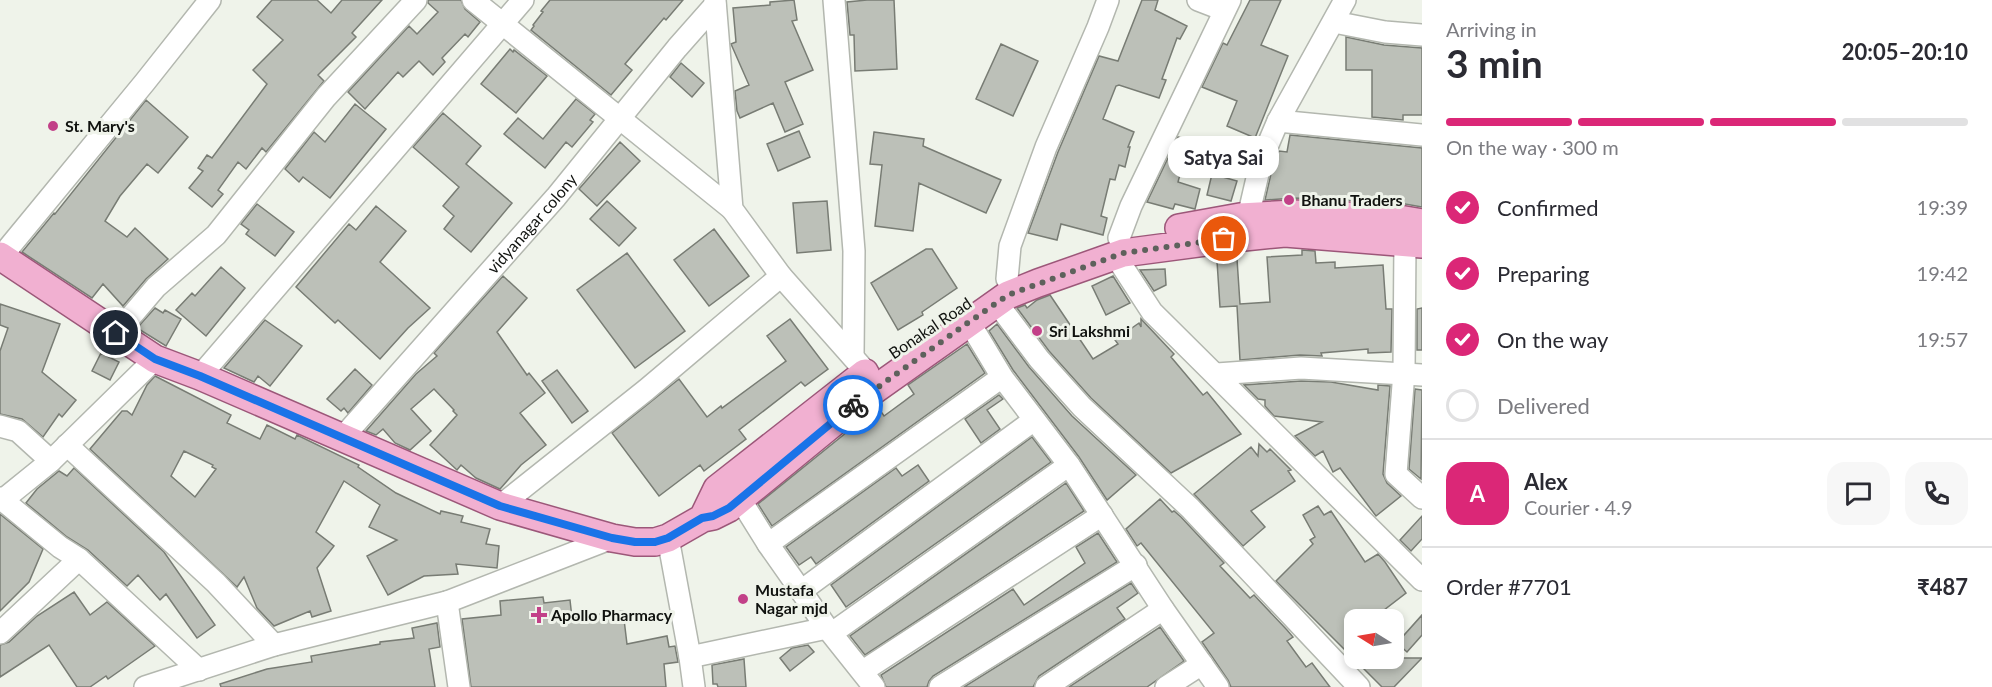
<!DOCTYPE html>
<meta charset="utf-8">
<style>
:root{--surface:#fff;--page:#f7f7f7;--text:#2b2b33;--muted:#7c7c81;--line:#e1e1e2;--accent:#db2777}
body{margin:0;font-family:Lato,sans-serif;background:var(--page);color:var(--text);height:100vh;display:flex;flex-direction:column;font-size:22px;white-space:nowrap}
*{box-sizing:border-box;margin:0}
p{font-size:20px;color:var(--muted)}
.icon{flex:none;width:33px;height:33px;fill:none;stroke:currentColor;stroke-width:2;stroke-linecap:round;stroke-linejoin:round}
.map{position:relative;flex:1;overflow:hidden}
.details{display:flex;flex-direction:column;background:var(--surface);width:570px}
.details>*{flex:none}
.needle{width:39px;rotate:281deg}
.controls{position:absolute;left:1344px;top:609px;display:grid;gap:12px}
.controls a{display:grid;place-items:center;width:60px;height:60px;border-radius:12px;background:var(--surface);box-shadow:0 3px 9px #0003;font-size:30px}
.pin{position:absolute;display:grid;place-items:center;width:51px;height:51px;color:#fff;margin:-26px;border:3px solid #fff;border-radius:50%;box-shadow:0 2px 6px #0007}
.courier{position:absolute;display:grid;place-items:center;width:60px;height:60px;margin:-30px;border:4px solid #1a73e8;border-radius:50%;background:#fff;color:#222;box-shadow:0 2px 8px #0007}
.bubble{position:absolute;height:42px;border-radius:18px;background:var(--surface);box-shadow:0 3px 9px #0003;font-size:20px;font-weight:700;line-height:42px;text-align:center}
.head em{font-style:normal;font-weight:700}
.head div{display:flex;flex-direction:column-reverse}
.head{display:flex;align-items:center;justify-content:space-between;height:102px;padding:0 24px}
h1{font-size:39px;font-weight:700;line-height:45px}
.bar{display:grid;grid-template-columns:repeat(4,1fr);gap:9px 6px;align-content:center;height:72px;padding:0 24px}
.bar i{height:8px;border-radius:4px;background:var(--line)}
.bar .on{background:var(--accent)}
.bar p{grid-column:span 4}
.line{display:flex;align-items:center;gap:15px;padding:0 24px;border-top:2px solid var(--line)}
.line div{flex:1}
.round{display:grid;place-items:center;flex:none;width:63px;height:63px;border-radius:18px;background:var(--page)}
ol{padding:0 24px;list-style:none}
li{display:flex;align-items:center;gap:18px;height:66px}
li p{margin-inline-start:auto}
li .icon{padding:6px;border-radius:50%;background:var(--accent);color:#fff;stroke-width:4}
li:last-child{color:var(--muted)}
li i{width:33px;height:33px;border:3px solid var(--line);border-radius:50%}
main{display:flex;flex:1;min-height:0}
.map>svg:first-child{display:block}
.building{fill:#bcc0b8;stroke:#787c74;stroke-width:1.5;fill-rule:evenodd}
.lines{fill:none;stroke-linecap:round;stroke-linejoin:round}
.minor-casing{stroke:#b3b7af;stroke-width:24}
.major-casing{stroke:#9c5779;stroke-width:30}
.minor{stroke:#fff;stroke-width:21}
.major{stroke:#f1b0d1;stroke-width:27}
.done{stroke:#5e615c;stroke-width:6;stroke-dasharray:0 10.8}
.route{stroke:#1a73e8;stroke-width:8}
.poi-dot{fill:#c24088;stroke:#eff3ea;stroke-width:2}
.labels{text-anchor:middle;stroke-width:6;stroke-linejoin:round;paint-order:stroke}
.poi-label{font-size:16px;font-weight:bold;fill:#10120f;stroke:#eff3ea;text-anchor:start}
.street-label{font-size:16px;fill:#10120f;stroke:#eff3ea}
</style>
<main>
<div class="map">
<svg width="1422" height="687" viewBox="0 0 1422 687">
<rect width="100%" height="100%" fill="#eff3ea"/>
<path class="building" d="M272 0H317L331 13 342 0H382L352 33 356 37 318 75 324 81 266 152 262 148 246 169 238 162 218 190 223 194 212 207 189 188 203 171 198 168 207 155 212 158 267 84 253 70 283 40 257 17Z
M428 0H461L465 9 480 22 468 37 465 34 442 58 445 62 433 75 419 61 403 77 398 72 365 109 348 92 409 26 417 34 438 12 428 3Z
M550 0H683L666 20 664 18 625 64 632 70 611 95 531 30 534 26 533 25 543 12 541 11Z
M794 0 797 20 792 21 813 70 785 82 803 124 785 132 773 103 740 118 737 111 735 91 749 85 731 44 736 42 733 8 770 5V2Z
M867 0H894L897 69 855 71 854 35H850L847 2Z
M1142 0H1158L1155 10 1187 26 1180 39 1177 38 1162 79 1166 80 1159 98 1119 85 1116 86 1103 119 1134 132 1128 147H1130L1125 167 1119 165 1115 180 1110 179 1101 216 1107 218 1103 235 1061 224 1057 240 1028 233 1058 152 1099 56 1118 61Z
M1250 0H1281L1261 45 1288 56 1255 138 1227 126 1237 101 1202 87 1223 43 1227 45Z
M1346 37 1384 45 1422 48V115H1403V120L1372 117V70H1346Z
M1001 44 1038 61 1013 116 976 99Z
M510 49 513 52 514 50 547 76 516 113 481 84Z
M681 63 704 83 692 97 670 77Z
M576 99 595 114 590 120 593 122 572 147 566 142 545 168 504 134 518 118 543 139Z
M146 100 188 137 158 173 147 164 120 196 105 221 127 237 135 228 168 259 146 279 123 306 103 284 92 298 22 252 54 213 55 214Z
M355 104 386 129 330 198 303 177 299 182 285 169 314 132 325 142Z
M443 113 481 146 466 164 512 203 471 252 444 229 454 216 443 206 459 187 413 147Z
M799 131 810 157 778 171 767 144Z
M874 132 924 139 923 146 1001 180 986 213 919 183 913 231 875 226 882 165 870 164Z
M1290 135 1422 148V207L1394 202 1294 198 1265 200 1273 165 1279 151 1287 152Z
M1178 137 1189 140 1178 182 1200 189 1195 209 1175 204 1173 209 1147 202Z
M620 142 640 161 597 206 579 189Z
M1212 174 1237 181 1231 201 1207 195Z
M607 201 636 228 619 246 590 219Z
M827 201 831 250 797 253 793 203Z
M257 204 294 232 275 256 246 234 249 230 241 224Z
M376 206 406 231 380 262 430 308 408 328 380 359 338 320 335 323 296 287 349 224 356 230Z
M714 229 749 276 709 306 674 260Z
M926 249H932L957 288 922 312 923 315 898 330 871 283Z
M1302 250 1315 251 1316 263 1335 262V268L1383 265 1386 309H1392L1391 352 1368 353V349L1321 353 1322 356 1300 355 1240 360 1237 306 1220 307 1217 261 1237 259 1240 304 1270 302 1267 257 1302 255Z
M627 253 685 331 635 368 577 290Z
M221 267 245 288 206 336 176 310 192 293 195 296Z
M1165 269 1166 285 1154 291 1140 270Z
M503 276 527 298 497 332 527 375 529 373 545 393 520 413 546 445 521 465 500 489 476 478 461 465 457 470 430 445 457 415 453 411 454 410 434 389 411 409 431 431 410 450 395 443 383 429 376 435 366 431 416 374 437 356 434 353Z
M1113 276 1130 303 1106 315 1092 286Z
M1050 295 1093 359 1118 344 1115 340 1139 323 1141 327V319L1174 354 1171 357 1203 395 1207 392 1241 434 1171 473 1091 398 1049 351 1017 308 1025 305 1027 308 1037 300Z
M0 304 60 324 42 372 76 400 62 417 59 414 43 437 22 419 0 414V351L8 328 0 325Z
M155 308 163 313 165 310 181 319 166 346 137 328Z
M1422 308V350H1417V309Z
M790 319 828 369 805 386 801 382 739 430 746 439 704 471 700 465 659 496 612 433 679 379 707 417 721 406 722 408 786 361 767 336Z
M265 320 302 346 270 386 258 376 254 382 224 368Z
M997 324 1029 367 1072 416 1136 475 1107 500 1079 457 1013 370 989 331Z
M967 344 985 373 772 526 758 504 878 407 884 416 914 394 908 385Z
M101 353 119 362 110 380 92 371Z
M355 369 372 385 348 413 344 408 341 411 327 399Z
M557 370 588 411 572 423 542 381Z
M155 376 231 415 227 423 260 439 267 425 295 439 297 435 359 465 358 467 396 493 440 514 441 511 463 516 461 522 490 529 486 544 499 546 497 568 456 564 458 574 424 576 388 595 367 556 397 540 369 527 380 505 344 481 316 532 334 546 317 568 331 611 312 617 310 611 274 626 257 608 244 577 237 587 90 449 122 411H127L132 415 147 385ZM184 451 213 465 212 467 216 469 195 497 171 476Z
M1301 381 1331 382 1378 390V385L1390 386 1383 474 1387 483 1401 496 1376 516 1340 468 1333 472 1323 451 1315 456 1295 436 1322 422 1274 416 1265 406V400L1258 399 1244 385Z
M1415 389 1422 390 1421 479 1409 469Z
M999 395 1003 399 987 410 1000 429 981 443 965 419Z
M1032 437 1051 462 846 607 831 585Z
M1259 444 1267 452 1270 449 1291 470 1288 471 1295 481 1251 511 1265 527 1243 546 1194 494 1251 447 1258 456Z
M918 465 929 481 816 564 811 557 799 565 786 547 896 468 902 476Z
M74 468 164 552 215 625 197 638 166 594 160 600 138 575 127 586 88 550 67 537 26 503 37 489 59 471 67 476Z
M1066 483 1084 511 865 655 850 636Z
M1160 499 1172 512 1174 511 1181 517 1224 563 1220 566 1250 598 1254 595 1287 630 1293 637 1287 641 1306 667 1312 663 1330 687H1231L1228 680 1202 642 1214 633 1141 543 1137 546 1126 529Z
M1318 506 1324 515 1331 511 1365 562 1378 554 1385 562 1406 593 1371 620H1354V658H1422L1394 687H1382L1276 581 1313 544 1310 540 1315 537 1303 515Z
M0 514 43 549 29 582 0 611Z
M1422 516V539L1411 551 1400 540Z
M1098 533 1117 562 933 676 929 681 927 687H886L881 675 1013 589 1024 605 1085 563 1076 547Z
M1131 583 1138 593 1117 608 1125 619 1039 676 1033 687H964Z
M74 592 90 615 107 602 155 646 108 679 106 676 90 687H77L49 645 0 677V645L9 642 37 616Z
M543 597 544 603 570 600 572 618 623 611 627 644 667 636 669 647 675 646 678 662 664 664 666 687H471L462 619 501 615 500 601Z
M1422 615V635L1407 652 1397 643Z
M437 623 440 647 429 649 435 687H221L220 684 267 669 312 662 311 656 380 644V642L414 638 412 628Z
M1160 627 1184 661 1147 687H1069Z
M808 645 814 652 790 671 780 658 792 648Z
M744 659 746 687H718L717 684H713L712 665Z"/>
<g class="lines">
<defs>
<g id="minor">
<path d="M473 0 732 209"/>
<path d="M715 0 732 209 781 276 866 372"/>
<path d="M834 0 854 251 853 356"/>
<path d="M1198 0 1224 10"/>
<path d="M1334 22 1385 32 1422 35"/>
<path d="M1278 121 1422 135"/>
<path d="M1245 230 1261 161 1278 121 1345 0"/>
<path d="M1119 238 1131 206 1230 0"/>
<path d="M1405 241 1404 372 1396 474 1422 498"/>
<path d="M1115 255 1152 312 1422 580"/>
<path d="M1 257 145 82 210 0"/>
<path d="M1007 279 1010 246 1046 147 1098 27 1108 0"/>
<path d="M997 303 1039 359 1082 407 1190 508 1359 687"/>
<path d="M969 322 1002 377 1069 465 1163 609 1218 687"/>
<path d="M116 334 156 287 216 235 326 97 416 0"/>
<path d="M1217 374 1301 368 1422 375"/>
<path d="M200 376 523 0"/>
<path d="M0 426 18 431 51 461"/>
<path id="s1" d="M343 437 556 197 677 48 715 5"/>
<path d="M67 445 216 583 274 645"/>
<path d="M0 498 60 547 79 559 199 670"/>
<path d="M4 499 51 461 155 359"/>
<path d="M740 499 768 544 827 628 874 687"/>
<path d="M500 506 646 390 781 276"/>
<path d="M668 538 690 657 694 687"/>
<path d="M768 544 1002 377"/>
<path d="M801 591 1034 420"/>
<path d="M447 602 459 687"/>
<path d="M0 633 79 559"/>
<path d="M832 633 1069 465"/>
<path d="M690 657 827 628"/>
<path d="M863 671 1102 515"/>
<path d="M145 687 274 645 447 602 612 538"/>
<path d="M940 687 1136 565"/>
<path d="M1046 687 1163 609"/>
<path d="M1166 687 1202 664"/>
</g>
<path id="major" d="M1179 228 1240 217 1293 214 1393 218 1422 223
M0 256 155 359 200 376 500 506 612 538 635 542H655L668 538 703 518 713 516 729 508 867 395 1008 295 1038 283 1123 253 1244 237 1285 233 1422 244
M703 518 717 489 865 373"/>
</defs>
<use href="#minor" class="minor-casing"/>
<use href="#major" class="major-casing"/>
<use href="#minor" class="minor"/>
<use href="#major" class="major"/>
</g>
<g class="lines">
<path class="done" d="M853 405 969 322 1008 295 1123 253 1224 239"/>
<path class="route" d="M116 333 155 359 200 376 500 506 612 538 635 542H655L668 538 702 518 713 516 729 508 853 405"/>
</g>
<g class="poi-dot">
<circle cx="53" cy="126" r="6"/>
<circle cx="1289" cy="200" r="6"/>
<circle cx="1037" cy="331" r="6"/>
<circle cx="743" cy="599" r="6"/>
<path d="M536 606h6v6h6v6h-6v6h-6v-6h-6v-6h6z"/>
</g>
<g class="labels">
<g class="poi-label">
<text x="65" y="132">St. Mary's</text>
<text x="1301" y="206">Bhanu Traders</text>
<text x="1049" y="337">Sri Lakshmi</text>
<text x="755" y="596">Mustafa<tspan x="755" dy="18">Nagar mjd</tspan></text>
<text x="551" y="621">Apollo Pharmacy</text>
</g>
<g class="street-label">
<text dy="6" stroke="none"><textPath href="#s1" startOffset="285">vidyanagar colony</textPath></text>
<text transform="translate(930 328) rotate(-34)" y="6">Bonakal Road</text>
</g>
</g>
</svg>
<div class="controls">
<a><svg class="needle" viewBox="-14 -14 28 28"><path d="M0-13l5 13h-10z" fill="#e53935"/><path d="M0 13l5-13h-10z" fill="#7c7c81"/></svg></a>
</div>
<div class="pin" style="left:1224px;top:239px;background:#ea580c"><svg class="icon" aria-label="bag" viewBox="0 0 24 24"><path d="M5 8h14l-1 12H6zM9 8a3 3 0 0 1 6 0"/></svg></div>
<div class="pin" style="left:116px;top:333px;background:#1f2937"><svg class="icon" aria-label="home" viewBox="0 0 24 24"><path d="M3 11l9-7 9 7M6 9v11h12V9"/></svg></div>
<div class="courier" style="left:853px;top:405px"><svg class="icon" aria-label="bike" viewBox="0 0 24 24"><circle cx="6" cy="16" r="4"/><circle cx="18" cy="16" r="4"/><path d="M6 16l4-8h5l3 8M10 8l3 8H6M13 5h3"/></svg></div>
<div class="bubble" style="left:1168px;top:136px;width:111px">Satya Sai</div>
</div>
<section class="details">
<div class="head"><div><h1>3 min</h1><p>Arriving in</p></div><em>20:05–20:10</em></div>
<div class="bar"><i class="on"></i><i class="on"></i><i class="on"></i><i></i><p>On the way · 300 m</p></div>
<ol>
<li><svg class="icon" aria-label="check" viewBox="0 0 24 24"><path d="M5 12l5 5 9-10"/></svg>Confirmed<p>19:39</p></li>
<li><svg class="icon" aria-label="check" viewBox="0 0 24 24"><path d="M5 12l5 5 9-10"/></svg>Preparing<p>19:42</p></li>
<li><svg class="icon" aria-label="check" viewBox="0 0 24 24"><path d="M5 12l5 5 9-10"/></svg>On the way<p>19:57</p></li>
<li><i></i>Delivered</li>
</ol>
<div class="line" style="height:108px"><b class="round" style="background:var(--accent);color:#fff">A</b><div><b>Alex</b><p>Courier · 4.9</p></div><a class="round"><svg class="icon" aria-label="chat" viewBox="0 0 24 24"><path d="M4 5h16v11H9l-5 4z"/></svg></a><a class="round"><svg class="icon" aria-label="phone" viewBox="0 0 24 24"><path d="M5 4h4l2 5-3 2q2 4 5 5l2-3 5 2v4C11 20 4 13 5 4z"/></svg></a></div>
<div class="line" style="height:78px"><div>Order #7701</div><b>₹487</b></div>
</section>
</main>
